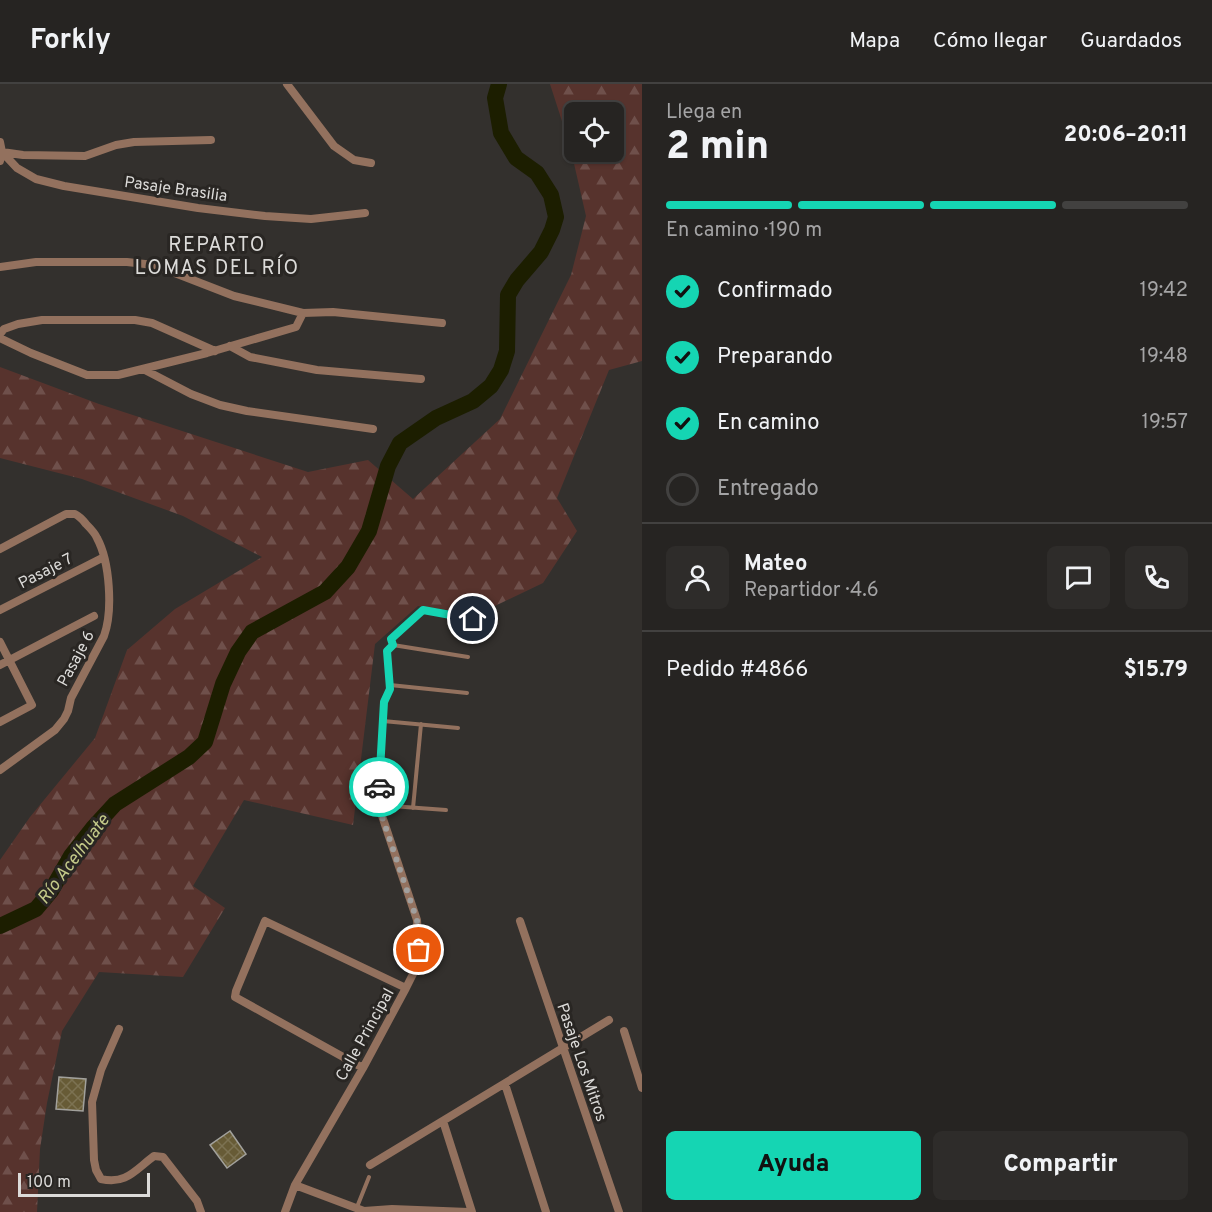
<!DOCTYPE html>
<html lang="es">
<meta charset="utf-8">
<style>
:root{--surface:#262422;--page:#2e2c2a;--text:#f1f3f6;--muted:#a4a4a5;--line:#424140;--accent:#15d5b3}
body{margin:0;font-family:Overpass,sans-serif;background:var(--page);color:var(--text);height:100vh;display:flex;flex-direction:column;font-size:22px;white-space:nowrap}
*{box-sizing:border-box;margin:0}
p{font-size:20px;color:var(--muted)}
.icon{flex:none;width:33px;height:33px;fill:none;stroke:currentColor;stroke-width:2;stroke-linecap:round;stroke-linejoin:round}
.map{position:relative;flex:1;overflow:hidden}
.panel{display:flex;flex-direction:column;background:var(--surface);width:570px}
.panel>*{flex:none}
.buttons{position:absolute;left:564px;top:18px;display:grid;gap:12px}
.buttons a{display:grid;place-items:center;width:60px;height:60px;border-radius:9px;background:var(--surface);box-shadow:0 2px 4px #0004,0 0 0 2px var(--line);font-size:30px}
.scale{position:absolute;left:18px;bottom:15px;width:132px;box-sizing:border-box;padding-left:6px;border:3px solid #dcdbd9;border-top:0;font-size:16px;line-height:21px;white-space:nowrap;color:#dcdbd9;-webkit-text-stroke:4px #292623;paint-order:stroke}
.pin{position:absolute;display:grid;place-items:center;width:51px;height:51px;color:#fff;margin:-26px;border:3px solid #fff;border-radius:50%;box-shadow:0 2px 6px #0007}
.courier{position:absolute;display:grid;place-items:center;width:60px;height:60px;margin:-30px;border:4px solid #15d5b3;border-radius:50%;background:#fff;color:#222;box-shadow:0 2px 8px #0007}
.headline em{font-style:normal;font-weight:800}
.headline div{display:flex;flex-direction:column-reverse}
.headline{display:flex;align-items:center;justify-content:space-between;height:102px;padding:0 24px}
h1{font-size:39px;font-weight:800;line-height:45px}
.bar{display:grid;grid-template-columns:repeat(4,1fr);gap:9px 6px;align-content:center;height:72px;padding:0 24px}
.bar i{height:8px;border-radius:4px;background:var(--line)}
.bar .on{background:var(--accent)}
.bar p{grid-column:span 4}
.line{display:flex;align-items:center;gap:15px;padding:0 24px;border-top:2px solid var(--line)}
.line div{flex:1}
.round{display:grid;place-items:center;flex:none;width:63px;height:63px;border-radius:9px;background:var(--page)}
ol{padding:0 24px;list-style:none}
li{display:flex;align-items:center;gap:18px;height:66px}
li p{margin-inline-start:auto}
li .icon{padding:6px;border-radius:50%;background:var(--accent);color:#111;stroke-width:4}
li:last-child{color:var(--muted)}
li i{width:33px;height:33px;border:3px solid var(--line);border-radius:50%}
.action{display:flex;gap:12px;margin-top:auto;padding:12px 24px}
.action a{flex:1;height:69px;border-radius:9px;background:var(--accent);color:#111;font-size:24px;font-weight:800;line-height:69px;text-align:center}
.action a+a{background:var(--page);color:var(--text)}
header{display:flex;align-items:center;gap:36px;box-sizing:border-box;height:84px;padding:0 30px;background:var(--surface);border-bottom:2px solid var(--line)}
header strong{font-size:28px}
nav{display:flex;gap:33px;margin-inline-start:auto;font-size:21px}
main{display:flex;flex:1;min-height:0}
.map>svg:first-child{display:block}
.forest{fill:url(#forest-firs);fill-rule:evenodd}
.lines{fill:none;stroke-linecap:round;stroke-linejoin:round}
.river{stroke:#1c1e00;stroke-width:16}
.building{fill:url(#building-cross-hatch);stroke:#a2a19c;stroke-width:1.5}
.lane{stroke:#93715e;stroke-width:4}
.street{stroke:#93715e;stroke-width:8}
.done{stroke:#a19f9d;stroke-width:6;stroke-dasharray:0 10.8}
.route{stroke:#15d5b3;stroke-width:8}
.labels{text-anchor:middle;stroke-width:6;stroke-linejoin:round;paint-order:stroke}
.street-label{font-size:16px;fill:#dcdbd9;stroke:#292623}
.water-label{font-size:18px;font-style:italic;fill:#c4ca89;stroke:#292623}
.quarter-label{font-size:20px;letter-spacing:1.5px;fill:#dcdbd9;stroke:#292623}
</style>
<header>
<strong>Forkly</strong>
<nav><a>Mapa</a><a>Cómo llegar</a><a>Guardados</a></nav>
</header>
<main>
<div class="map">
<svg width="642" height="1128" viewBox="0 0 642 1128">
<defs>
<pattern id="forest-firs" width="22" height="20" patternUnits="userSpaceOnUse" patternTransform="scale(1.5)"><rect width="22" height="20" fill="#57332d"/><path d="M5 1l3.5 6h-7zM16 11l3.5 6h-7z" fill="#6f504b"/></pattern>
<pattern id="building-cross-hatch" width="8" height="8" patternUnits="userSpaceOnUse" patternTransform="scale(1.5)"><rect width="8" height="8" fill="#675b36"/><path d="M0 0l8 8M0 8l8-8" fill="none" stroke="#7c7252"/></pattern>
</defs>
<rect width="100%" height="100%" fill="#33302d"/>
<path class="forest" d="M550 0H642V277L609 286 557 414 577 447 543 499 478 530 418 522 375 560 353 741 244 716 193 802 225 824 183 893 99 888 62 947 47 1019 40 1065 37 1128H0V776L30 733 95 654 127 566 175 525 262 473 183 432 82 395 0 374V283L99 320 308 388 368 376 413 415 500 335 571 191 586 132 570 62ZM574 28H614V68H574Z"/>
<g class="lines">
<path class="river" d="M0 842 36 825 51 807 71 772 93 744 115 720 189 673 205 658 223 600 238 568 252 548 325 508 348 483 369 447 388 382 400 359 436 334 473 317 491 302 501 286 507 267 508 211 517 196 541 168 552 146 556 133 551 111 537 89 516 74 501 49 495 14 499 0"/>
</g>
<path class="building" d="M59 993 86 995 83 1027 56 1025Z
M230 1047 246 1070 227 1084 210 1061Z"/>
<g class="lines">
<path class="lane" d="M393 561 391 555 423 527 473 535
M390 601 467 609
M383 637 458 644
M378 714 384 618 390 605 387 567 393 561 468 573
M378 721 446 726
M413 724 421 640
M357 1123 369 1093"/>
<path class="street" d="M287 0 334 62 354 76 371 79
M0 58 2 68 17 84 36 95 64 102 198 124 265 132 311 135 365 129
M0 77 2 68 23 71 85 72 116 61 134 58 211 56
M0 183 36 178H127L154 181 234 212 303 229 333 228 442 239
M0 250 4 245 18 240 42 236H135L152 239 215 267
M0 254 31 269 87 291H118L207 269 296 243 303 229
M230 262 250 273 317 286 421 295
M143 285 191 310 220 321 247 327 373 345
M0 465 66 430C67 430 74 430 75 430 79 432 83 436 86 440 90 444 95 449 97 454 110 478 113 527 104 552L71 614 68 627 64 635 55 646 0 686
M0 526 104 473
M0 558 32 621 0 638
M0 581 94 532
M520 837 619 1128
M119 945 101 986 92 1018 94 1076 96 1086 101 1095C126 1101 135 1086 154 1072L163 1073 197 1117 201 1128
M624 947 642 1004
M363 984 235 913 236 907 265 837 406 904
M505 1000 546 1128
M443 1037 472 1128
M370 1081 609 936
M295 1101 364 1127 392 1125 468 1128
M285 1128 295 1101 363 984 406 904 415 886 419 866 417 836 374 708"/>
</g>
<g class="lines">
<path class="done" d="M379 703 378 721 417 836 419 866"/>
<path class="route" d="M379 703 384 618 390 605 387 567 393 561 391 555 423 526 473 535"/>
</g>
<g class="labels">
<g class="street-label">
<text transform="translate(176 104) rotate(8)" y="6">Pasaje Brasilia</text>
<text transform="translate(45 486) rotate(-27)" y="6">Pasaje 7</text>
<text transform="translate(75 574) rotate(-62)" y="6">Pasaje 6</text>
<text transform="translate(364 950) rotate(-61)" y="6">Calle Principal</text>
<text transform="translate(583 978) rotate(71)" y="6">Pasaje Los Mitros</text>
</g>
<g class="water-label">
<text transform="translate(73 775) rotate(-53)" y="6">Río Acelhuate</text>
</g>
<g class="quarter-label">
<text x="217" y="167">REPARTO<tspan x="217" dy="23">LOMAS DEL RÍO</tspan></text>
</g>
</g>
</svg>
<div class="buttons">
<a><svg class="icon" aria-label="locate" viewBox="0 0 24 24"><circle cx="12" cy="12" r="6"/><path d="M12 2v4M12 18v4M2 12h4M18 12h4"/></svg></a>
</div>
<div class="scale">100 m</div>
<div class="pin" style="left:419px;top:866px;background:#ea580c"><svg class="icon" aria-label="bag" viewBox="0 0 24 24"><path d="M5 8h14l-1 12H6zM9 8a3 3 0 0 1 6 0"/></svg></div>
<div class="pin" style="left:473px;top:535px;background:#1f2937"><svg class="icon" aria-label="home" viewBox="0 0 24 24"><path d="M3 11l9-7 9 7M6 9v11h12V9"/></svg></div>
<div class="courier" style="left:379px;top:703px"><svg class="icon" aria-label="car" viewBox="0 0 24 24"><path d="M5 17H2v-5l4-1 3-4h7l3 4 3 1v5h-3M9 17h6M6 11h13"/><circle cx="7" cy="17" r="2"/><circle cx="17" cy="17" r="2"/></svg></div>
</div>
<section class="panel">
<div class="headline"><div><h1>2 min</h1><p>Llega en</p></div><em>20:06–20:11</em></div>
<div class="bar"><i class="on"></i><i class="on"></i><i class="on"></i><i></i><p>En camino · 190 m</p></div>
<ol>
<li><svg class="icon" aria-label="check" viewBox="0 0 24 24"><path d="M5 12l5 5 9-10"/></svg>Confirmado<p>19:42</p></li>
<li><svg class="icon" aria-label="check" viewBox="0 0 24 24"><path d="M5 12l5 5 9-10"/></svg>Preparando<p>19:48</p></li>
<li><svg class="icon" aria-label="check" viewBox="0 0 24 24"><path d="M5 12l5 5 9-10"/></svg>En camino<p>19:57</p></li>
<li><i></i>Entregado</li>
</ol>
<div class="line" style="height:108px"><a class="round"><svg class="icon" aria-label="person" viewBox="0 0 24 24"><circle cx="12" cy="8" r="4"/><path d="M4 21q1-7 8-7t8 7"/></svg></a><div><b>Mateo</b><p>Repartidor · 4.6</p></div><a class="round"><svg class="icon" aria-label="chat" viewBox="0 0 24 24"><path d="M4 5h16v11H9l-5 4z"/></svg></a><a class="round"><svg class="icon" aria-label="phone" viewBox="0 0 24 24"><path d="M5 4h4l2 5-3 2q2 4 5 5l2-3 5 2v4C11 20 4 13 5 4z"/></svg></a></div>
<div class="line" style="height:78px"><div>Pedido #4866</div><b>$15.79</b></div>
<div class="action"><a>Ayuda</a><a>Compartir</a></div>
</section>
</main>
